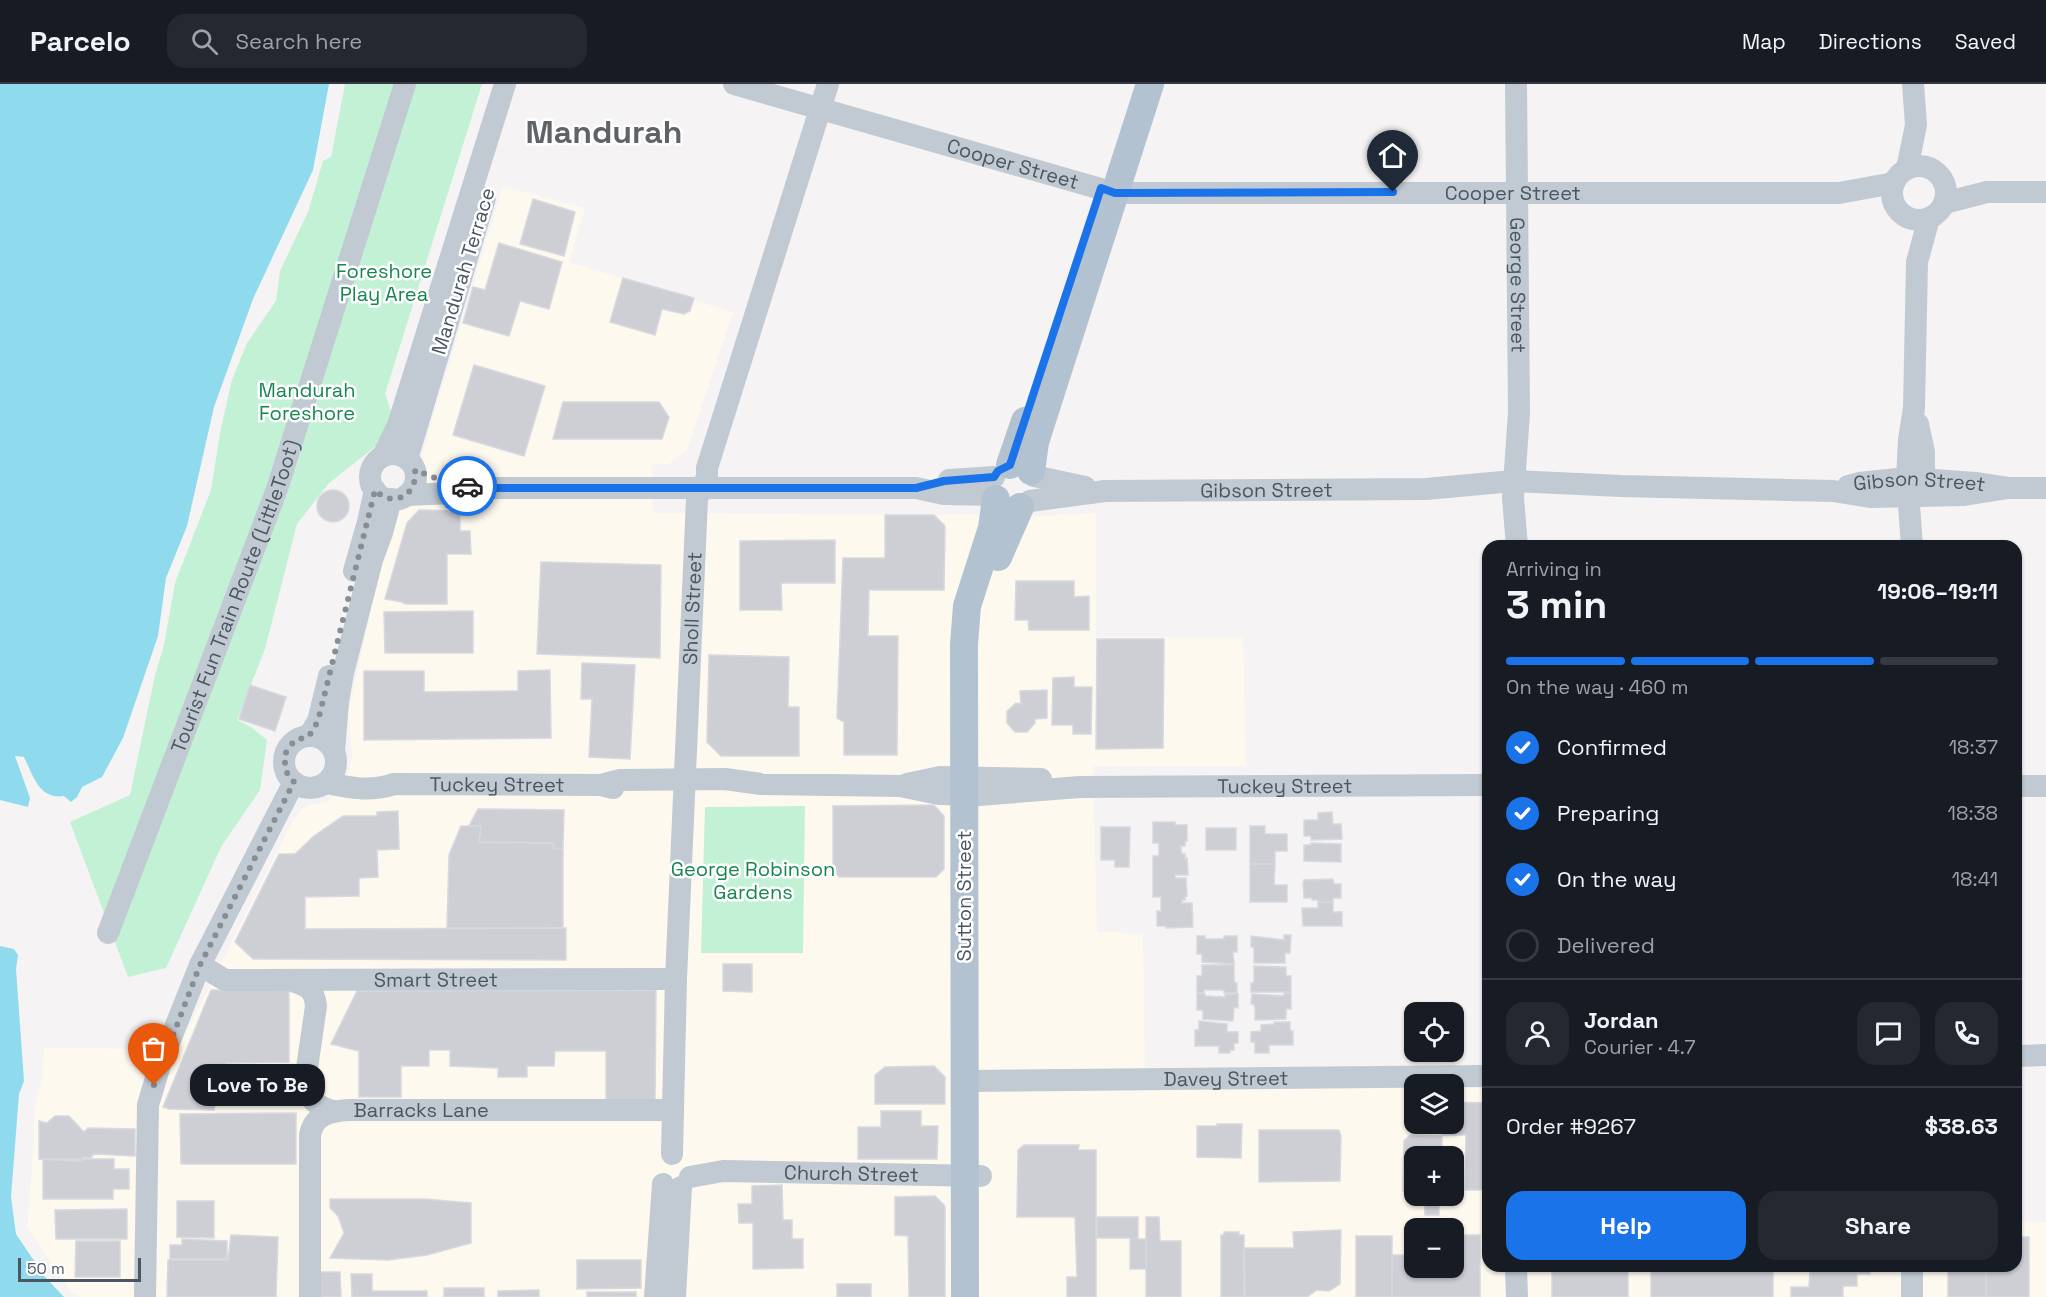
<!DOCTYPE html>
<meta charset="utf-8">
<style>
:root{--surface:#171b24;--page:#242831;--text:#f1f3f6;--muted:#9ea1a6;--line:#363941;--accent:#1a73e8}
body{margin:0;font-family:"Space Grotesk",sans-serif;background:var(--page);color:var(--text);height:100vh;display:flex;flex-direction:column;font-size:22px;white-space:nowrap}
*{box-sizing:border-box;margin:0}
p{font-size:20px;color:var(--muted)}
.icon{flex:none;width:33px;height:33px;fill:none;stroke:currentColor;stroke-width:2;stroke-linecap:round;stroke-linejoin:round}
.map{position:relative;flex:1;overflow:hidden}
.panel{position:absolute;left:1482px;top:456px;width:540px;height:732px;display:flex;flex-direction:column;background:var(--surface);border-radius:18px;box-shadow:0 2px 4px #0004}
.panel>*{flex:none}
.controls{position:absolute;left:1404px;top:918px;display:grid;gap:12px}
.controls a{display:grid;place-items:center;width:60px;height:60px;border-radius:12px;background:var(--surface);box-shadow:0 2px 4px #0004;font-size:30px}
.scale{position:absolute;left:18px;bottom:15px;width:123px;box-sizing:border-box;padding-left:6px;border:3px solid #4a5661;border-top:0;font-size:16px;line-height:21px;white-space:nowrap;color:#4a5661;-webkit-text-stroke:4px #fff;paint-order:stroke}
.pin{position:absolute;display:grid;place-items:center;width:51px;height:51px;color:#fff;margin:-62px -26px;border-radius:50% 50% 50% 0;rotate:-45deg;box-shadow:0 0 6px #0007}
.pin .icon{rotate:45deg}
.courier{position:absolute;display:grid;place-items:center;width:60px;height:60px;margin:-30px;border:4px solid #1a73e8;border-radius:50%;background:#fff;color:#222;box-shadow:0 2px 8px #0007}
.bubble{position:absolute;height:42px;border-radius:18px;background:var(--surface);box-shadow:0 2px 4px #0004;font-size:20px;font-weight:700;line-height:42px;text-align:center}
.summary em{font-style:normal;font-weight:700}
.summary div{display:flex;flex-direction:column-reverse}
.summary{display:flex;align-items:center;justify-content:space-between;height:102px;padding:0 24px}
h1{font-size:39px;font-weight:700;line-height:45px}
.bar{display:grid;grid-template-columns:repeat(4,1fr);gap:9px 6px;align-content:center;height:72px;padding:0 24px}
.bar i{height:8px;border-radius:4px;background:var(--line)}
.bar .selected{background:var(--accent)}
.bar p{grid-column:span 4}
.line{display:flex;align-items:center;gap:15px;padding:0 24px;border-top:2px solid var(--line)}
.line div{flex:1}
.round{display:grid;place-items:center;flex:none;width:63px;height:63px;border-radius:18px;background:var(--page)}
ol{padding:0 24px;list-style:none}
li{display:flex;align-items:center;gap:18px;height:66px}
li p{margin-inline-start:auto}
li .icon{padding:6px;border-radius:50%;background:var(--accent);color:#fff;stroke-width:4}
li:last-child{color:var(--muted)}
li i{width:33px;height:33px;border:3px solid var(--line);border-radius:50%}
.button{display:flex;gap:12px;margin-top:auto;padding:12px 24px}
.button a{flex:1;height:69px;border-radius:18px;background:var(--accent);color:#fff;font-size:24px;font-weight:700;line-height:69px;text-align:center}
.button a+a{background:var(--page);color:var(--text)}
header{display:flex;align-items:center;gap:36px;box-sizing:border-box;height:84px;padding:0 30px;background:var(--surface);border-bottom:2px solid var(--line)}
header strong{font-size:28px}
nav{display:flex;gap:33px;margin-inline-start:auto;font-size:21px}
.search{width:420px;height:54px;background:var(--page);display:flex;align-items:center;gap:15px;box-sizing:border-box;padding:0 21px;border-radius:18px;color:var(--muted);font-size:22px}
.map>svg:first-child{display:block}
.commercial{fill:#fdf9ef;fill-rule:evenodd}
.green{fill:#c3f1d5}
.water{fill:#90daee}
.building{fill:#cdcfd5;stroke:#d7d9de;stroke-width:1.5}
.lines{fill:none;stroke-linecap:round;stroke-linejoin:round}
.minor{stroke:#c1cad2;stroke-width:22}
.major{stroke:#b3c2d1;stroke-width:28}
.done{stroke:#868d94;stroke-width:6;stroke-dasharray:0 10.8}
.route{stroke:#1a73e8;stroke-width:8}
.labels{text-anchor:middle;stroke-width:5;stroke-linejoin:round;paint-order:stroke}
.street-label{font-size:20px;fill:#4a5661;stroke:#fff}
.park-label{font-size:20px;fill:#17864f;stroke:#fff}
.town-label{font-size:32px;font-weight:bold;fill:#5f6368;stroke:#fff}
</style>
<header>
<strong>Parcelo</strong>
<div class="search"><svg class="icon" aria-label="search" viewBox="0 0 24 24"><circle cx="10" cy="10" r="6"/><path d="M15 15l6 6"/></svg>Search here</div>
<nav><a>Map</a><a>Directions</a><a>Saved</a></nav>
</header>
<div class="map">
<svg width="2046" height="1213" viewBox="0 0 2046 1213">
<rect width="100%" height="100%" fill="#f5f3f3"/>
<path class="commercial" d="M503 102 585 124 569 178 733 228 687 366 669 380 651 381 653 429 1045 432 1096 429V553H1243L1246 682H1093L1097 848 1143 849 1145 988H1488V1182H2016V1119L2022 1118 2021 1137 2046 1138V1213H80L73 1210 27 1144 34 1057V1026L42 994 44 964 178 965 293 736 306 722 326 718 338 708 346 694 352 674 348 629 394 425 412 416 422 408 426 397 422 370ZM1414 1000H1454V1040H1414ZM1414 1072H1454V1112H1414ZM1414 1144H1454V1184H1414Z"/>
<path class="green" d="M345 0H482L385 310 394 335 381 358 329 399 297 440 265 565 237 636 251 643 267 656 260 706 221 763 166 884 128 893 70 738 130 711 155 591 164 561 175 499 211 406 220 349 232 296 247 259 276 217 280 187 308 128 323 77 331 73Z
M805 722 803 869H701L705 723Z"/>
<path class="water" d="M0 0H329L313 86 253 215 214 323 187 442 166 494 158 552 123 654 102 693 82 703 77 713 71 718 64 712C39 716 33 691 24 673L15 672 30 714 28 723 0 716Z
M0 862 14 865 18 871 16 885 24 997 19 1010 11 1113 16 1150 45 1193 64 1213H0Z"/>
<path class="building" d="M533 115 575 128 564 172 520 160Z
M499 159 562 178 549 225 520 217 509 252 463 239 473 203 485 206Z
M623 194 694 214 690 227 684 230 662 225 655 251 610 238Z
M474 281 545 302 524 372 453 351Z
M563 318H659L669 333 662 355H553Z
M317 422a16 16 0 1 1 32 0a16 16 0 1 1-32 0Z
M419 426 460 427V447H470L471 470H447V520H405L402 518 385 515 407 439Z
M885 431H934L945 442 944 506H869L868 552H898L897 671H844V638L837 634 843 474H885Z
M835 456V499H781L782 526H740V457Z
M541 478 661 481 660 574 537 570Z
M1016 497H1074V513L1089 512V546H1029L1028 536H1015Z
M473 527V569H385L384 528Z
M1097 555H1164L1163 664 1096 665Z
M709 571 789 573 788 623H799V672H721L707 658Z
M582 579 635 581 630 675 589 673 592 615H581Z
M550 586 551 654 364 656V587H424V608L518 607V587Z
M1074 593V603H1092L1091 650H1073V641H1052L1053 594Z
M250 601 286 613 275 647 239 635Z
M1047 606V634L1035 635V639L1027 648H1015L1007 639V627L1016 619 1021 620 1020 607Z
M934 721 944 732V785L936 793H839L833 786V722Z
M478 725 564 726 563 765H554L553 759 479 758 481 742H469Z
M398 727 399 765 377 766 378 793 359 794V812L305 813V845L566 844V876L253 875 235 858 279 770H295L314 752 343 732H377V728Z
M1332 728 1333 740H1341L1342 755 1311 756V752H1304V736H1318V729Z
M1153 738H1175V741H1187V757H1185V762H1181V766L1182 770H1185V775L1187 774 1188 791H1175V794H1186L1187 812H1185V816H1182V819H1192L1193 843 1166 844V842H1157V827H1161V813H1153V772H1159V759H1153Z
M461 742H481L479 758 553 759 554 765H563V844H447L449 771Z
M1250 742H1265V750H1287V767H1275V780H1250Z
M1101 743H1130L1129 783H1115V776H1101Z
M1206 744H1236V766H1206Z
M1311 759 1341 760V778L1304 777V761H1311Z
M1250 780H1275L1274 801H1287V818H1250Z
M1333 795 1334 800H1341V814H1333V818H1318V816H1312V814H1304L1303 800 1304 796Z
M1318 818H1333V828H1342V842H1303L1302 824H1318Z
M1284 851H1291L1290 869H1285V879H1254V863H1251V852L1284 856Z
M1197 852H1205V855H1224V852H1237V868H1233L1234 880 1202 878V870H1197Z
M723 880H752V908L723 907Z
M1202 881H1234V895L1235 899H1237V909H1224V906H1204V909H1197V892H1202Z
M1254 882 1286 883V892H1291V908H1251V899H1254Z
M211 906H289V978L226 979 214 1026 169 1025 163 1023Z
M656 906 655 1018 606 1017V967H555L554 982H527V993H498V984L450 982V966H429V982H401V1013H359V967L331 960 357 907Z
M1197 909 1205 910V912L1225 913V910H1238V924L1234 923 1233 937 1203 935V926H1197Z
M1284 909H1291V925H1286V935L1255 936V924L1254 920H1251L1252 910 1284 912Z
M1199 937 1227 940V948H1238V959H1234V966H1230V969H1219V962H1195V946H1199Z
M1274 938H1290V947H1293V961H1269V969H1255V958H1251V948L1261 947V941L1274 940Z
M934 982 945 993V1020H875V991L885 983Z
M1454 1018 1488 1019V1106H1465L1466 1051H1442V1040H1454Z
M881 1027H921V1042H938L937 1075H858V1043H881Z
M296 1029V1080H181L180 1030Z
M55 1032H69L84 1048 88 1044 135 1045V1072L94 1070 91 1074 83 1073 82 1077 39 1075V1037L47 1039Z
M1217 1040H1242L1241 1074 1197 1073V1042H1217Z
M1259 1046H1339L1341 1052 1340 1097 1259 1098Z
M1410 1051 1442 1052V1072H1414V1107H1403L1404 1057Z
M1024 1061H1079L1078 1066H1096V1213H1067V1193H1077L1075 1133H1017L1018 1066Z
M43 1075H114V1085H129V1105H113V1115H43Z
M782 1101 783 1136H792V1155H803V1184L753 1185V1139H739L738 1120H752V1102Z
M935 1112 945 1122V1213H909L908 1152 895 1151V1113Z
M1424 1112H1439V1131H1425Z
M330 1115H424L471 1119V1159L427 1171 388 1176 330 1174 344 1149 338 1132 330 1124Z
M177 1117H214V1154L177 1153Z
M127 1125V1155H56L55 1126Z
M1097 1133H1138V1155H1146V1185H1130V1154H1097Z
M1146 1133H1159L1160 1157H1181V1213H1146Z
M1341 1146 1340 1200 1329 1207 1317 1206 1307 1213H1245L1244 1164H1294L1293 1148Z
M1224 1148H1239V1151H1244V1213H1221V1151H1224Z
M231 1151 278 1153 276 1213H167L168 1176H228Z
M1457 1151H1480V1213H1392V1171H1414V1184H1454V1154Z
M1356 1152H1392V1213H1356Z
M2016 1153H2029V1213H1986V1182H2016Z
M182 1155 227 1157V1175H170V1161H182Z
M76 1157H120V1193H75Z
M577 1176H641V1204L577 1205Z
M1552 1182H1628V1213H1552Z
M1651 1182H1773V1213H1651Z
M1823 1182H1870V1190H1857V1202H1843V1213H1791V1203H1809L1810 1185 1823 1186Z
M1948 1182H1986V1213H1948Z
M319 1188H340L341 1213H320Z
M351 1190H372V1207H427V1213H352Z
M837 1200H871V1213H837Z
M444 1204H484V1213H444Z
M539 1206V1213H498V1207Z
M587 1208H636V1213H587Z"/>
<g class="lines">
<g class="minor">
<path id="s1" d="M734 0 1115 109H1839L1894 99"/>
<path id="s2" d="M1516 0 1519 329 1513 414 1517 462"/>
<circle cx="1919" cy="109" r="27"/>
<path d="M1907 85 1916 41 1913 0"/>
<path d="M1944 119 1987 108H2046"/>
<path d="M1918 340 1924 368V409"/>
<circle cx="393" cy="393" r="23"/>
<path d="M383 372 398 341 505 0"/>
<path d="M407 375 485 114"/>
<path d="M1034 392 1085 403"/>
<path d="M949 396 994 393"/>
<path id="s3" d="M1848 402 1859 399 1907 394 1975 399 2008 404H2046"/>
<path d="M407 411 455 409 471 404H916L944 410 993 411"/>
<path id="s4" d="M1030 417 1105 407 1426 405 1513 397 1621 402 1833 407 1870 413 1964 411 2008 404"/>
<path d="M1912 462 1907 394 1909 356 1914 324 1917 178 1929 134"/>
<path d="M354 487 368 438 375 406"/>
<path d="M309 652 318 637 329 592"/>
<circle cx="310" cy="678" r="26"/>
<path d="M334 667 338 618 343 589 372 476 382 449 391 415"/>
<path id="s5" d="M327 699C350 704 371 708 394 700L601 701 613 704"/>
<path d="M907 700 940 693 1041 695"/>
<path id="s6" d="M601 701 620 696 725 695 761 700 900 702 939 710 979 711 1080 703 1488 701"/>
<path d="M2016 702H2046"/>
<path id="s7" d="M108 849 277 405 405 0"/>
<path id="s8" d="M200 881 225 896 676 895"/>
<path d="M290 896C306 902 314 903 316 922L305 998C308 1015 316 1022 333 1027"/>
<path d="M2016 972 2046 971"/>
<path id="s9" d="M965 997 1488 992"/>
<path id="s10" d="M672 1070 676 895 697 415 707 393V384L828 0"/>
<path id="s11" d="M690 1093 723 1087 981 1092"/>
<path d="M1516 1182 1517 1213"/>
<path d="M1912 1182V1213"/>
<path d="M145 1213 148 1021 160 981 200 881 294 698"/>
<path id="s12" d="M310 1213V1051C314 1031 329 1027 349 1026H673"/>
<path d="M655 1213 663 1100"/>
<path d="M675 1213 681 1103"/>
</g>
<path class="major" d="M1010 381 1025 337
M1031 387 1035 358 1150 0
M998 473 1020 423
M965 1213 964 560 967 522 992 444 996 415"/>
</g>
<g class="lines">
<path class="done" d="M154 1001 200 881 294 698 285 686V670L294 657 309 652 318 637 375 406C393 425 418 411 415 386L438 395 455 397 467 402"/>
<path class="route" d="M467 402 471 404H916L944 397 994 393 998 387 1010 381 1101 104 1115 109 1393 108"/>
</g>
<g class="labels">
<g class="street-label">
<text dy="7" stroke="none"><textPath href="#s1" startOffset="290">Cooper Street</textPath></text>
<text dy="7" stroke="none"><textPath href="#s1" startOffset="794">Cooper Street</textPath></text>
<text transform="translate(463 187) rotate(-73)" y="7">Mandurah Terrace</text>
<text dy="7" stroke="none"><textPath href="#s2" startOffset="201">George Street</textPath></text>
<text dy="7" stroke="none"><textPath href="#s3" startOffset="72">Gibson Street</textPath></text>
<text dy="7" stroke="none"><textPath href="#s4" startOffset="237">Gibson Street</textPath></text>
<text dy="7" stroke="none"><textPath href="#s7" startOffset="360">Tourist Fun Train Route (LittleToot)</textPath></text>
<text dy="7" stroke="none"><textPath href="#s10" startOffset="546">Sholl Street</textPath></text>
<text dy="7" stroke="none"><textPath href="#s5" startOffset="171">Tuckey Street</textPath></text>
<text dy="7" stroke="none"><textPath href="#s6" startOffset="686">Tuckey Street</textPath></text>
<text transform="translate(964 812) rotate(-90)" y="7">Sutton Street</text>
<text dy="7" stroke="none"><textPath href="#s8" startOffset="240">Smart Street</textPath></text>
<text dy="7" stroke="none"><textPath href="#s9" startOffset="261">Davey Street</textPath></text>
<text dy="7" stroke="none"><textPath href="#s12" startOffset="285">Barracks Lane</textPath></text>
<text dy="7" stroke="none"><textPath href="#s11" startOffset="162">Church Street</textPath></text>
</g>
<g class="park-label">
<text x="384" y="194">Foreshore<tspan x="384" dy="23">Play Area</tspan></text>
<text x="307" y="313">Mandurah<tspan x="307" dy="23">Foreshore</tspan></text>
<text x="753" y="792">George Robinson<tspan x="753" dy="23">Gardens</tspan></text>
</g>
<g class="town-label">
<text x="604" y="59">Mandurah</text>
</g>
</g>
</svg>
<div class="controls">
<a><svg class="icon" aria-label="locate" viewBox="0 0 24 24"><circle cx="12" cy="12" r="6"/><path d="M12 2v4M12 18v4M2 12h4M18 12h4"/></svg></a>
<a><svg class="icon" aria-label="layers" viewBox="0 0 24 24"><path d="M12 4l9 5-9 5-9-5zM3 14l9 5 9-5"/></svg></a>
<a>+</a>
<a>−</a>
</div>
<div class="scale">50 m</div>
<div class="pin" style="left:154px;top:1001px;background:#ea580c"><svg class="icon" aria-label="bag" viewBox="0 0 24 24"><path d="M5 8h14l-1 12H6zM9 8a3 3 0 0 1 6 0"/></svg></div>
<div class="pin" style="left:1393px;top:108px;background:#1f2937"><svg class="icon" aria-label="home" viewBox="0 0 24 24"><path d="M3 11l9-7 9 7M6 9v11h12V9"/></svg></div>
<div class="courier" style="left:467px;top:402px"><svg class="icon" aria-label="car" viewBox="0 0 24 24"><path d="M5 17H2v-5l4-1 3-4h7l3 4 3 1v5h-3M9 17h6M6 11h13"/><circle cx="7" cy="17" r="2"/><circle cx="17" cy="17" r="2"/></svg></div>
<div class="bubble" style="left:190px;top:980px;width:135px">Love To Be</div>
<section class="panel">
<div class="summary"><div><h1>3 min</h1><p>Arriving in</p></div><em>19:06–19:11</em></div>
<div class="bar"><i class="selected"></i><i class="selected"></i><i class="selected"></i><i></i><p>On the way · 460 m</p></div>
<ol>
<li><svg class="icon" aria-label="check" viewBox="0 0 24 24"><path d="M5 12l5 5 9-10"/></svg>Confirmed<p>18:37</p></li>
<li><svg class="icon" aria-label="check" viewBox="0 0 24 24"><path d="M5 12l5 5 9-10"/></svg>Preparing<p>18:38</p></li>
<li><svg class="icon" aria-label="check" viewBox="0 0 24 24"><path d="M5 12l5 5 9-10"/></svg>On the way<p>18:41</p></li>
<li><i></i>Delivered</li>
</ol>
<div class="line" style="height:108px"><a class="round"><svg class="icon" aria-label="person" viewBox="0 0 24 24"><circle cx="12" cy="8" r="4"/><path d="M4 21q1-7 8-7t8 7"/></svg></a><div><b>Jordan</b><p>Courier · 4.7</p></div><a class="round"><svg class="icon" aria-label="chat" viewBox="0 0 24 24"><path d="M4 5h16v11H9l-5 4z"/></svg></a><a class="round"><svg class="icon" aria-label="phone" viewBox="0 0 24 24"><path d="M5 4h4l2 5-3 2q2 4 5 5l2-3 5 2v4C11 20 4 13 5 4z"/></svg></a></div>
<div class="line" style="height:78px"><div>Order #9267</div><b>$38.63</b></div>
<div class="button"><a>Help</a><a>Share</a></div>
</section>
</div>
